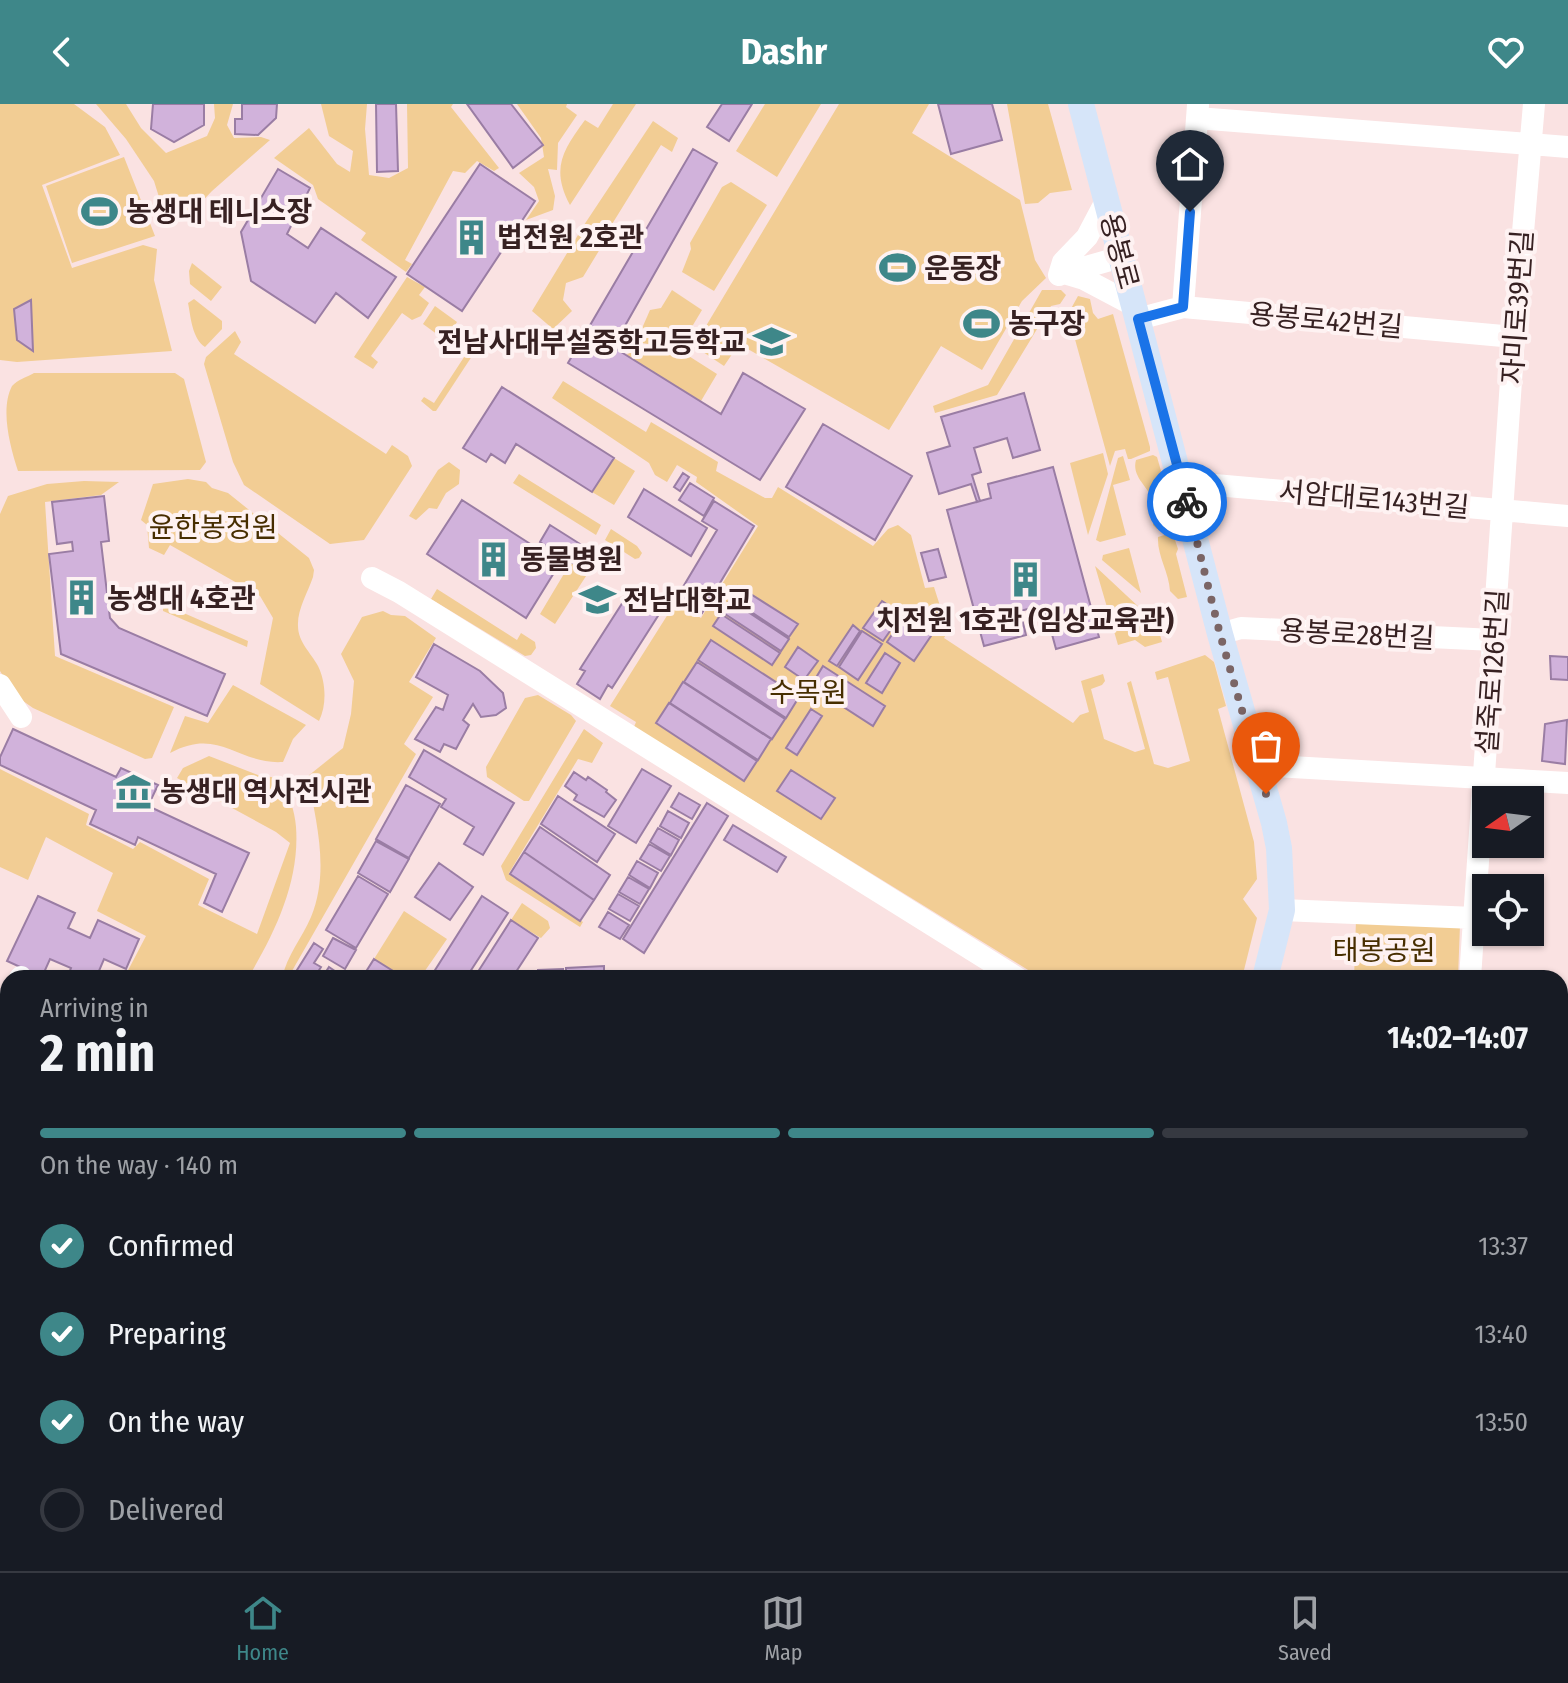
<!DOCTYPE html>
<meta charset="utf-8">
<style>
:root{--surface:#171b24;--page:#20242c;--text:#f1f3f6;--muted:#9ea1a6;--line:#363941;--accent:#3e8789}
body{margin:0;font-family:"Fira Sans Condensed","Noto Sans KR",sans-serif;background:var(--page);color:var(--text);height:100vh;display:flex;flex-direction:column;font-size:30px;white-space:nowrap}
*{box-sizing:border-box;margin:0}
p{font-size:26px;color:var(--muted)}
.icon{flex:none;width:44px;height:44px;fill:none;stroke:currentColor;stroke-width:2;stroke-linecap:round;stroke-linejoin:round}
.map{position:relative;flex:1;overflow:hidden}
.drawer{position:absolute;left:0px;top:866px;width:1568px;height:602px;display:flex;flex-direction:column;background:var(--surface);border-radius:24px 24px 0 0;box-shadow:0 2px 6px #0004}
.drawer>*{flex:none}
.needle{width:52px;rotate:256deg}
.fabs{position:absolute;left:1472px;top:682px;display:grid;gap:16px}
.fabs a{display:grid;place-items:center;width:72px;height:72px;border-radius:0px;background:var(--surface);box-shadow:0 2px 6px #0004;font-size:40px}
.pin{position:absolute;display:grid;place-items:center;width:68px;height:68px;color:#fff;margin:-82px -34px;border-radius:50% 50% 50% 0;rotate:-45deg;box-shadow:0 0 8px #0007}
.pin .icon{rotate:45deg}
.courier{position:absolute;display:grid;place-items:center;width:80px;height:80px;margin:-40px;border:6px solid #1a73e8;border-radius:50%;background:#fff;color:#222;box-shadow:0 2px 10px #0007}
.summary em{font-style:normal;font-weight:700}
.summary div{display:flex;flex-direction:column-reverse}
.summary{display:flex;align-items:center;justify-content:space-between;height:136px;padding:0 40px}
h1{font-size:52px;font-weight:700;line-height:60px}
.bar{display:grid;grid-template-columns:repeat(4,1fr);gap:12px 8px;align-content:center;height:96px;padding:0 40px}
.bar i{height:10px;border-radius:6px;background:var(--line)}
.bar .current{background:var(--accent)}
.bar p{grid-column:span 4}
ol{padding:0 40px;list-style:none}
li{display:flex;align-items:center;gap:24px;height:88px}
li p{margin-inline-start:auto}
li .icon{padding:8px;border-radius:50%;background:var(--accent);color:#fff;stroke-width:4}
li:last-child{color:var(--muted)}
li i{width:44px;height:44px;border:4px solid var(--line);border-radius:50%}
header{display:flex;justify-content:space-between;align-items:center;height:104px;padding:0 40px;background:var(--accent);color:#fff;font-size:36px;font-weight:700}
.tab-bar{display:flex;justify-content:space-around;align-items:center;height:112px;border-top:2px solid var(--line);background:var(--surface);font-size:22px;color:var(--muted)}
.tab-bar a{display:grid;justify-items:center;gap:4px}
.tab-bar .current{color:var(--accent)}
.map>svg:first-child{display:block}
.green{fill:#f2cd94}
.building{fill:#d1b2db;stroke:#9a7da4;stroke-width:2}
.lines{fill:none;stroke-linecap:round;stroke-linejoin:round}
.minor{stroke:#fff;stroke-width:22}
.major{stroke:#d6e5f9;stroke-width:26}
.done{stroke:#7b6565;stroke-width:8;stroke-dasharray:0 14.4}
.route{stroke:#1a73e8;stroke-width:10}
.labels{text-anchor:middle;stroke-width:8;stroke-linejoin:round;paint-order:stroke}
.poi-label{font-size:28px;font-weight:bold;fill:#372122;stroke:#fef2f2;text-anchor:start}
.street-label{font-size:28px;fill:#372122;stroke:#fef2f2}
.park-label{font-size:28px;fill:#472e00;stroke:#fef2f2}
</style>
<header><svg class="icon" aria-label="back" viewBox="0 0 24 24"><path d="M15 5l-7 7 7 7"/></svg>Dashr<svg class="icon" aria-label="heart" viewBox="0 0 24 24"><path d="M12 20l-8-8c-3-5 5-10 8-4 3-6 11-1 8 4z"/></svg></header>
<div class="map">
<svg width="1568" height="1467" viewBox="0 0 1568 1467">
<rect width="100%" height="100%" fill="#fae2e2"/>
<path class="green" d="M0 0H74L105 23 120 51 42 81 72 164 143 141 157 145 154 176 172 247 17 258 0 256Z
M96 0H126L141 24 166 49 207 32 215 14 214 0H233L227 21 234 34 261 33 270 36 212 87 188 112 168 122 154 77 126 35Z
M321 0H367L365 25 369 71 389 74 408 64 407 0H453L451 3 499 64 494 67 477 57 465 69 453 67 405 156 412 160 406 168 361 136 366 129 318 95 313 81 274 54 309 24 337 60 350 68 353 47 329 32Z
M517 0H567L566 3 577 11 558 39 557 66 548 65 555 92 553 106 526 116 539 97 534 83 519 69 544 53 541 34Z
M613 0H636L570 101C551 65 562 47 585 16L598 24Z
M765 0H821L777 73 736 47Z
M839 0H929L912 29 1020 96 1035 156 1046 174 1022 197 982 266 941 242 889 326 739 240 724 262 694 242Z
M1007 0H1048L1072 86 1050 89 1038 99 1025 100Z
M653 17 678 34 672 48 661 41 609 125 613 129 605 140 582 124Z
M124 53 155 132 72 159 46 82Z
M731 78 767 101 714 187 682 168 691 145 690 139 722 83Z
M578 131 600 145 583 173 566 179 563 196 572 207 553 225 532 207Z
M192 159 222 183 211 197 190 180 189 167Z
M407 173 425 183 419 191 429 199 421 212 412 216 402 209 371 252 378 258 373 265 354 253Z
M672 186 702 206 681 241 660 242 636 238 650 206 661 204Z
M1042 186H1061L1066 191 1060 200 1051 202 997 291 935 309 933 302 988 281Z
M1078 192 1090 195 1093 209 1098 215 1113 210 1150 343V347L1131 355H1128L1125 345 1115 347 1110 362 1068 210Z
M194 195 222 217V225L205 243C192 234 191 214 188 199Z
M435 202 457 218 445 236 423 220Z
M235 227 241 238 234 250 386 350 392 341 408 352 412 362 364 436 330 440 244 381 233 358 204 260 206 253Z
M464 236H477L478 243 436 307H433L421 297 424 293 434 299 470 244 461 238Z
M637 245 651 251 684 249 717 270 701 297 626 251Z
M34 269H175L184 275 206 358 200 366 18 367C10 342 0 305 12 282 17 276 27 273 34 269Z
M563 277 646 328 651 318 718 358 716 367 765 394H772L778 383 873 442 888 425 898 421 911 431 925 484 934 483 948 527 944 534 1073 619 1080 611 1089 608 1081 577 1103 570 1105 577 1102 581 1091 585 1104 635 1135 648 1145 645 1127 579 1131 577 1154 660 1168 664 1190 657 1168 573 1157 576 1155 568 1205 551 1214 558 1226 602 1218 605 1254 738 1257 775 1243 795 1257 814 1242 874H1041L634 623 636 618 610 602 675 499 701 514 758 422 696 378 697 373 677 361 667 378 655 371 649 359 552 294Z
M1103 349 1108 370 1088 431 1070 359Z
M1153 351 1157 353 1176 419 1157 425 1153 421C1154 415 1155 406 1154 400 1150 383 1131 374 1136 356Z
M1123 352 1130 376 1113 381 1126 431 1100 438 1096 436 1118 354Z
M614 354 635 367 614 401 592 388Z
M449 358 460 366 459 380 446 389 437 405 429 404 416 416 409 412 438 366Z
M519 370 601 421 596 431 513 379Z
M188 375 206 378 212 384 228 389 309 454 314 466 313 473C308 488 297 506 298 522 298 538 311 549 318 562 326 578 327 601 319 617L260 580 273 514 260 492 170 441 164 451 149 444 147 421 141 416 153 380Z
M84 377 119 378 101 391 45 398 55 552 174 603 152 654 145 655 33 604 16 592 0 567V410L8 392 47 380Z
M611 425 637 442 642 449 639 454 635 455 605 436Z
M1171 429 1173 430 1178 445 1176 450 1187 493 1178 495 1170 487C1169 468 1157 452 1158 433Z
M1129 444 1141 489 1102 456 1103 451Z
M571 458 588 469 555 520 540 510Z
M1095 462 1157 520 1162 538 1145 543 1135 536 1118 541Z
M437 485 517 536 521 529 535 538 536 544 531 551 525 552 431 495Z
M163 500 248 537 247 543 163 507Z
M383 507 391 511 405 512 436 534 409 578 433 593 404 640 416 650 288 874H282C287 851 302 834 311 813 330 766 316 719 308 672L343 644 351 610 354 577 341 550 362 513Z
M233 581 306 621 293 635 283 658C238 661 220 622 170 649L185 612 208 619Z
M538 591 571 611 576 617 529 697H524L487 673 486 663 525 594Z
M584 625 603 639 592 659 578 655 509 769 583 818 580 823 506 776 501 762Z
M209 652 258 671 284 675C288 690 295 707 296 723 300 777 275 829 248 874H124L146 832 97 807 113 769 46 733 28 776 0 763V665L89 710 86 721 133 745 140 738 209 775 198 801 257 830 290 739 276 728 177 674 183 664Z
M522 799 548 817 550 824 541 834 511 816Z
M404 807 447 835 420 874H399L400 871 374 855Z
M1356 816 1460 821 1458 874H1354Z"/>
<path class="building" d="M153 0H204V21L174 38 151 25Z
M242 0H277L276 14 258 31 235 30V15H242Z
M376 0H396L398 67 377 68Z
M467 0H511L543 41 513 64Z
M722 0H752L729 37 707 23Z
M938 0H992L1002 36 951 50Z
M693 45 717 59 613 243 721 310 743 269 805 305 760 376 568 259Z
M480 60 535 97 462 207 407 170Z
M278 65 310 84 287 130 308 144 321 124 396 173 368 214 336 189 315 219 251 177 241 128Z
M31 196 33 247 17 236 14 205Z
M502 283 614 354 592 388 516 340 505 359 491 350 486 358 463 344Z
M1024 289 1040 346 1013 354 1007 334 974 344 981 368 972 371 980 397 977 398 971 380 939 390 927 349 950 342 941 313Z
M823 320 912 372 875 436 786 383Z
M1053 363 1099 533 1056 545 1044 501 1020 507 1026 531 984 542 947 406 991 394 988 380Z
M683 369 689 373 680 387 674 383Z
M690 379 714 394 704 412 679 396Z
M644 385 707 424 691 452 628 413Z
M104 392 109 437 101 438 110 514 119 524 225 570 207 612 61 550 49 450 73 447 72 438 57 440 52 398Z
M462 396 560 459 526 514 427 450Z
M714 397 754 422 702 509 677 493 717 426 702 417Z
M550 421 599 452 588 469 540 438Z
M938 445 946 473 929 477 921 449Z
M738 482 798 520 789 533 730 494Z
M632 484 663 504 612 584 608 581 600 595 577 580 585 567 580 565Z
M730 496 789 535 781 547 722 508Z
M882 497 902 510 883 537 863 524Z
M721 510 780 549 772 561 713 522Z
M906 510 933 529 914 557 887 538Z
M853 521 860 527 837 562 829 557Z
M862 527 882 540 858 576 839 563Z
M711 536 799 593 786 614 698 556Z
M434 540 480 567 503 589 506 604 496 611 481 613 473 600 463 616 469 621 456 645 444 640 440 648 415 635 436 603 443 606 448 591 416 573Z
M798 543 818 557 804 576 785 563Z
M885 549 900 559 882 589 866 579Z
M1550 552 1568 553V576L1551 575Z
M697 558 785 615 772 635 684 578Z
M823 562 885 602 873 622 811 582Z
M683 578 771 635 758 656 670 599Z
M669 599 757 657 744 677 656 619Z
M811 605 822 612 797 651 786 644Z
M1567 616 1565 660 1542 657 1545 620Z
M13 625 116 673 121 664 158 681 148 702 249 749 222 808 204 799 216 770 138 733 135 741 90 720 96 706 0 661V653Z
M424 646 514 699 483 751 464 740 474 723 441 703 446 695 409 673Z
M642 665 671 682 636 739 608 722Z
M791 666 835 694 821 715 777 687Z
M574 668 586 676 588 673 607 686 606 688 616 696 604 713 574 696 577 691 565 682Z
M406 681 440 700 409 754 376 735Z
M679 689 700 701 692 715 671 703Z
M558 692 615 730 597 758 541 720Z
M707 699 728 712 644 849 623 835Z
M668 707 689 719 681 734 660 722Z
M733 721 786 753 777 768 724 736Z
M540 723 610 771 594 796 524 748Z
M658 724 679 736 671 751 650 738Z
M376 737 409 755 390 788 358 769Z
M649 740 670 752 661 767 640 755Z
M524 748 594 796 580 817 510 770Z
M637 757 658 769 650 784 629 771Z
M439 759 473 783 450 816 415 793Z
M358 772 388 790 356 844 326 826Z
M628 773 649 785 640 800 619 788Z
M618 790 639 802 630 817 609 805Z
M38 792 75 809 68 824 90 834 98 816 139 835 126 865 104 855 96 874H67L71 864 50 855 42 873 7 857Z
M482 792 508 809 466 874H430Z
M608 808 629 821 620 835 599 823Z
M511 816 538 834 512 874H474Z
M333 834 356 846 345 865 323 852Z
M314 839 323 845 314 859 321 863 314 874H292Z
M374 855 401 872 399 874H362Z
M604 862V874H566V864Z
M329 863 345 874H322Z
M563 865V874H538V866Z
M1245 1460H1273L1275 1467H1248Z"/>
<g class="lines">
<path class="minor" d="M1197 14 1568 43
M1064 169 1084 175 1135 202
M1065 169 1121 153
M1059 171 1063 158 1087 133 1106 97
M1183 203 1198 1
M1138 215 1183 203 1514 233
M1181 378 1568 412
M372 474 399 488 1017 874
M1220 530 1241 524 1494 536
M0 581 21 613
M1258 661 1568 679
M1282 806 1474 814
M20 874 21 873
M1470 874 1514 233 1534 0
M0 908 8 895
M0 952 8 956
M1560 953H1568
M0 1001 8 1025
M0 1301 8 1299
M135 1460 137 1467
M508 1467 510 1460"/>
<path class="major" d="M1081 0 1220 530 1274 719 1279 744 1282 806 1265 874
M1560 1295 1568 1291
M1560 1329 1568 1331
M1560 1364 1568 1372
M0 1432H8
M389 1460 425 1467
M1040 1467 1045 1460"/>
</g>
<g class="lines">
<path class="done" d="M1187 398 1220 530 1266 690"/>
<path class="route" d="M1187 398 1138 215 1183 203 1190 108"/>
</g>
<defs>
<symbol id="stadium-bare" viewBox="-9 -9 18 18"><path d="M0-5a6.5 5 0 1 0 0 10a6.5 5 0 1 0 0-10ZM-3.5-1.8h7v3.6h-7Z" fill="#3e8789" stroke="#fef2f2" stroke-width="2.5" paint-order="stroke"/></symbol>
<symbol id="building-bare" viewBox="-9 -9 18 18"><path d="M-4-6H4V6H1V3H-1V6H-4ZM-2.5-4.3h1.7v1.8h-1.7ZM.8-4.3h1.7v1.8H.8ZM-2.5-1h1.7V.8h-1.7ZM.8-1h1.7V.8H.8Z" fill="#3e8789" stroke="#fef2f2" stroke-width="2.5" paint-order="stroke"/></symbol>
<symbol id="school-bare" viewBox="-9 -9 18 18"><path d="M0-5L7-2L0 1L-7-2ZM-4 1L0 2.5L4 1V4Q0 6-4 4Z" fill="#3e8789" stroke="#fef2f2" stroke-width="2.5" paint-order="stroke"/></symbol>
<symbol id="university-bare" viewBox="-9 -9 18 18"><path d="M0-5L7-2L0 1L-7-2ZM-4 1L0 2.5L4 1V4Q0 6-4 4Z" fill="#3e8789" stroke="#fef2f2" stroke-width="2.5" paint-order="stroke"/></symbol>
<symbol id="museum-bare" viewBox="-9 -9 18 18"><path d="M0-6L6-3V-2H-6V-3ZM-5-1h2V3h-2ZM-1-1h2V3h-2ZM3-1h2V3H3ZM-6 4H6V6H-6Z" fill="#3e8789" stroke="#fef2f2" stroke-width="2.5" paint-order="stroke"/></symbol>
</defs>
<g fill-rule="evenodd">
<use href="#stadium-bare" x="74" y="82" width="51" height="51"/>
<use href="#building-bare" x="446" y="108" width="51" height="51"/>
<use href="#stadium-bare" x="872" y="138" width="51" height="51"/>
<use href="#stadium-bare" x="956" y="194" width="51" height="51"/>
<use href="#school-bare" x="746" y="212" width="51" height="51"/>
<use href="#building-bare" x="468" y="430" width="51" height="51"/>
<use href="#building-bare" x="1000" y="450" width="51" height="51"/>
<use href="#building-bare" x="56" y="468" width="51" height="51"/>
<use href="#university-bare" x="572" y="470" width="51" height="51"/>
<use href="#museum-bare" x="108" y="662" width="51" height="51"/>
</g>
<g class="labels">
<g class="poi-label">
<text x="126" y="117">농생대 테니스장</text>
<text x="497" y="143">법전원 2호관</text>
<text x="924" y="174">운동장</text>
<text x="1008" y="229">농구장</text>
<text x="746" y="248" text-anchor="end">전남사대부설중학고등학교</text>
<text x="520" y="465">동물병원</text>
<text x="107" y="504">농생대 4호관</text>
<text x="623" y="506">전남대학교</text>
<text x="1025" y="526" text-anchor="middle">치전원 1호관 (임상교육관)</text>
<text x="160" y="697">농생대 역사전시관</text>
</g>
<g class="street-label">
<text transform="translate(1120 147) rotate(75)" y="10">용봉로</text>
<text transform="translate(1517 203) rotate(-86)" y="10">자미로39번길</text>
<text transform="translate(1326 216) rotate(5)" y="10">용봉로42번길</text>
<text transform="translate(1374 395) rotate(5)" y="10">서암대로143번길</text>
<text transform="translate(1357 530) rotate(3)" y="10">용봉로28번길</text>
<text transform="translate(1492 568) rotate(-86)" y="10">설죽로126번길</text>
</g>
<g class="park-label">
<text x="213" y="433">윤한봉정원</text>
<text x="808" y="598">수목원</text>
<text x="1384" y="856">태봉공원</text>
</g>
</g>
</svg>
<div class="fabs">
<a><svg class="needle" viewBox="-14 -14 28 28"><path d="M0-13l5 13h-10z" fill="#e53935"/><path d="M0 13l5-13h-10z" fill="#9ea1a6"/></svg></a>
<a><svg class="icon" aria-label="locate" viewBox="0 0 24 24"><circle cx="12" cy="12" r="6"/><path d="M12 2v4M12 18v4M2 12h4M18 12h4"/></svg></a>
</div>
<div class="pin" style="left:1266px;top:690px;background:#ea580c"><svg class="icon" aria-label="bag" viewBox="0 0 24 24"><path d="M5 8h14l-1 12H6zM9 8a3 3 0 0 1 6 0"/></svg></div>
<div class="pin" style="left:1190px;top:108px;background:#1f2937"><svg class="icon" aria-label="home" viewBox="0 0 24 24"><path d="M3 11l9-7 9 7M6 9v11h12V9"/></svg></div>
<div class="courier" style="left:1187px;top:398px"><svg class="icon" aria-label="bike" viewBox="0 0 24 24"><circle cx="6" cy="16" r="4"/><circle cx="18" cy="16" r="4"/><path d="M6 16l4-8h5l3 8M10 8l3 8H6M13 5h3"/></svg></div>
<section class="drawer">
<div class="summary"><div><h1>2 min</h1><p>Arriving in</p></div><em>14:02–14:07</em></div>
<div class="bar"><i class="current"></i><i class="current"></i><i class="current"></i><i></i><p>On the way · 140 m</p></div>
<ol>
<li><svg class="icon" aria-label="check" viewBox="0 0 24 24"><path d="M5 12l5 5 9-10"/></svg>Confirmed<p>13:37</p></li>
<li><svg class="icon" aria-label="check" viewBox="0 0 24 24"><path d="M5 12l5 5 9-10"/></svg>Preparing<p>13:40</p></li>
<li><svg class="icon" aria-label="check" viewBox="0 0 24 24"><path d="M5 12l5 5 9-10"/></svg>On the way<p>13:50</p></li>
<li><i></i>Delivered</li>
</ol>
</section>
</div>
<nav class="tab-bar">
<a class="current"><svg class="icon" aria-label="home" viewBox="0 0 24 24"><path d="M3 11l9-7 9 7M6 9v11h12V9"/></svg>Home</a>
<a><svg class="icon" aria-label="map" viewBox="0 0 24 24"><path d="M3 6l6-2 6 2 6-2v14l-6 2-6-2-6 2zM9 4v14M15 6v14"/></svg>Map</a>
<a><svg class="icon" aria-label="saved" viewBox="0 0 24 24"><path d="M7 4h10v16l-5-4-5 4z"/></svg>Saved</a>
</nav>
